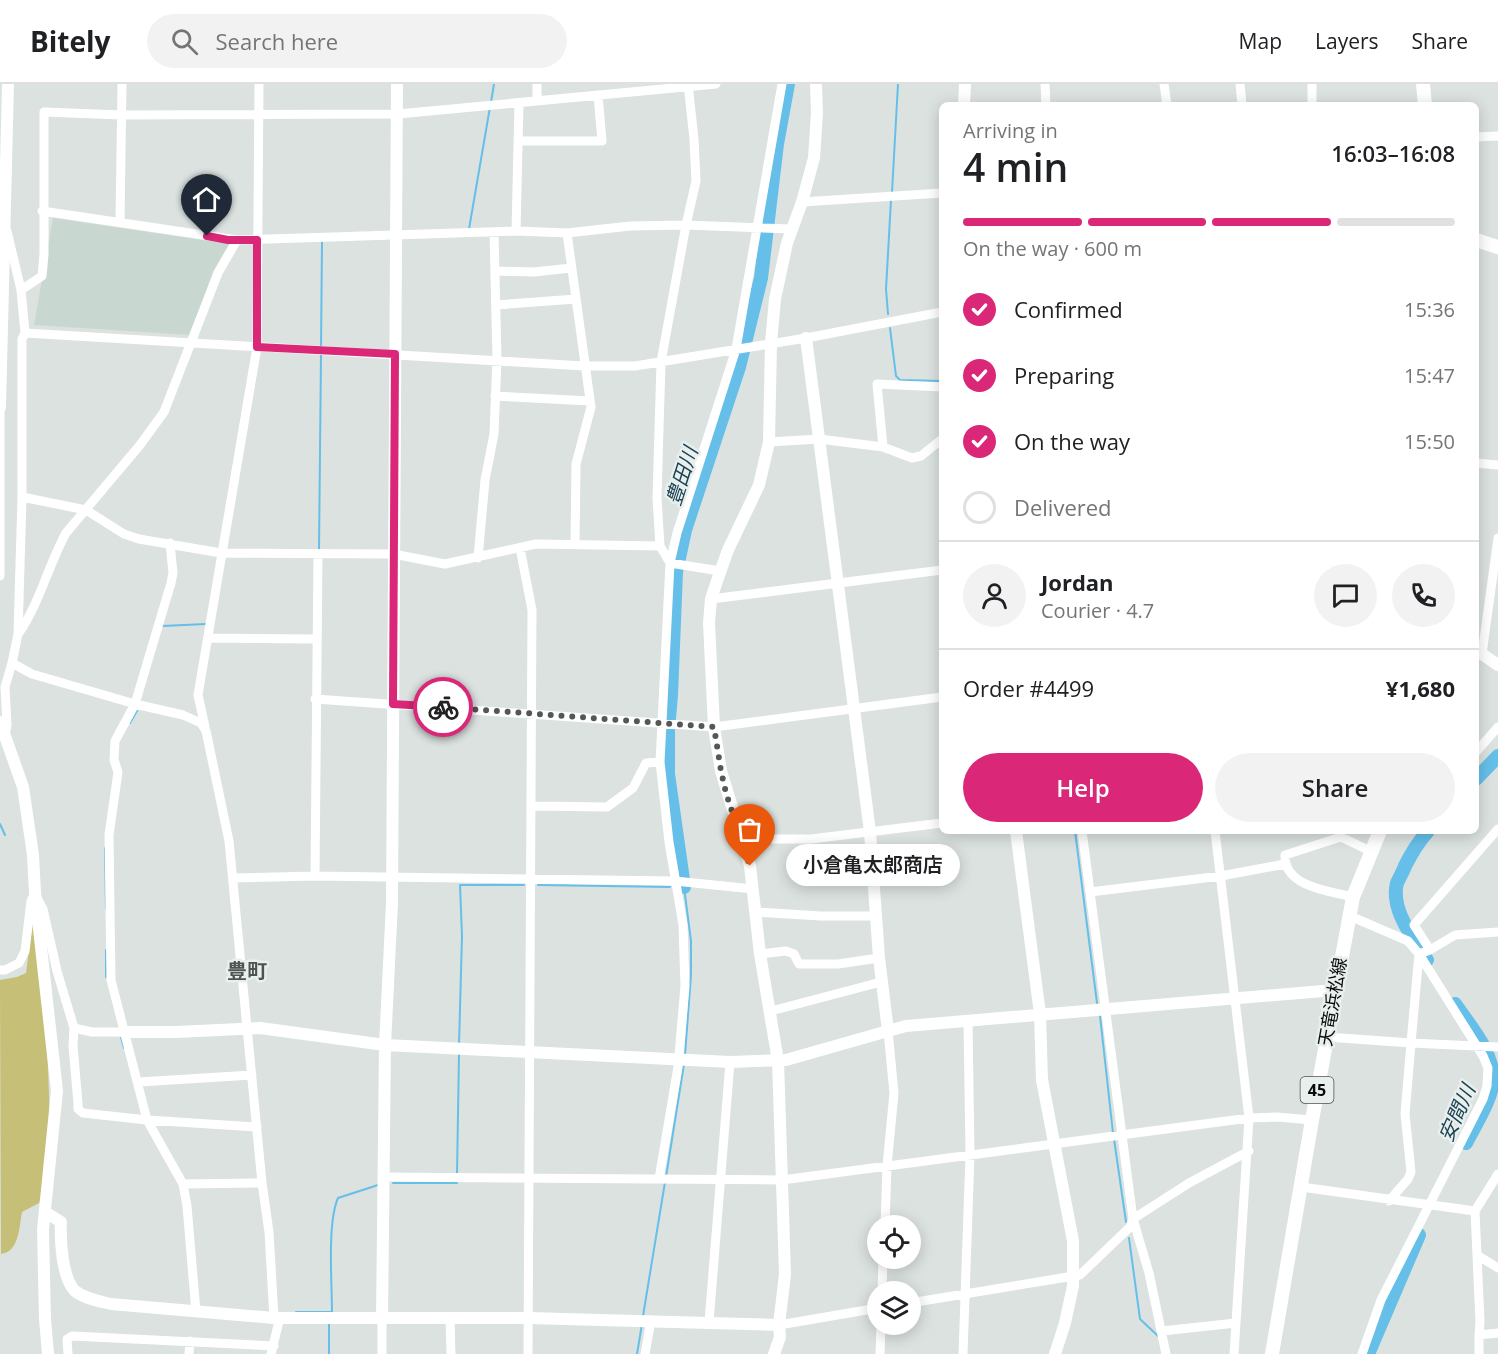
<!DOCTYPE html>
<meta charset="utf-8">
<style>
:root{--surface:#fff;--page:#f2f2f2;--text:#202124;--muted:#757577;--line:#e0e0e0;--accent:#db2777}
body{margin:0;font-family:"Open Sans","Noto Sans JP",sans-serif;background:var(--page);color:var(--text);height:100vh;display:flex;flex-direction:column;font-size:22px;white-space:nowrap}
*{box-sizing:border-box;margin:0}
p{font-size:20px;color:var(--muted)}
.icon{flex:none;width:33px;height:33px;fill:none;stroke:currentColor;stroke-width:2;stroke-linecap:round;stroke-linejoin:round}
.map{position:relative;flex:1;overflow:hidden}
.panel{position:absolute;left:939px;top:18px;width:540px;height:732px;display:flex;flex-direction:column;background:var(--surface);border-radius:9px;box-shadow:0 3px 15px #0003}
.panel>*{flex:none}
.buttons{position:absolute;left:867px;top:1131px;display:grid;gap:12px}
.buttons a{display:grid;place-items:center;width:54px;height:54px;border-radius:50%;background:var(--surface);box-shadow:0 3px 15px #0003;font-size:30px}
.pin{position:absolute;display:grid;place-items:center;width:51px;height:51px;color:#fff;margin:-62px -26px;border-radius:50% 50% 50% 0;rotate:-45deg;box-shadow:0 0 6px #0007}
.pin .icon{rotate:45deg}
.courier{position:absolute;display:grid;place-items:center;width:60px;height:60px;margin:-30px;border:4px solid #db2777;border-radius:50%;background:#fff;color:#222;box-shadow:0 2px 8px #0007}
.bubble{position:absolute;height:42px;border-radius:21px;background:var(--surface);box-shadow:0 3px 15px #0003;font-size:20px;font-weight:600;line-height:42px;text-align:center}
.head em{font-style:normal;font-weight:600}
.head div{display:flex;flex-direction:column-reverse}
.head{display:flex;align-items:center;justify-content:space-between;height:102px;padding:0 24px}
h1{font-size:39px;font-weight:600;line-height:45px}
.bar{display:grid;grid-template-columns:repeat(4,1fr);gap:9px 6px;align-content:center;height:72px;padding:0 24px}
.bar i{height:8px;border-radius:4px;background:var(--line)}
.bar .active{background:var(--accent)}
.bar p{grid-column:span 4}
.line{display:flex;align-items:center;gap:15px;padding:0 24px;border-top:2px solid var(--line)}
.line div{flex:1}
.round{display:grid;place-items:center;flex:none;width:63px;height:63px;border-radius:32px;background:var(--page)}
ol{padding:0 24px;list-style:none}
li{display:flex;align-items:center;gap:18px;height:66px}
li p{margin-inline-start:auto}
li .icon{padding:6px;border-radius:50%;background:var(--accent);color:#fff;stroke-width:4}
li:last-child{color:var(--muted)}
li i{width:33px;height:33px;border:3px solid var(--line);border-radius:50%}
.primary-button{display:flex;gap:12px;margin-top:auto;padding:12px 24px}
.primary-button a{flex:1;height:69px;border-radius:36px;background:var(--accent);color:#fff;font-size:24px;font-weight:600;line-height:69px;text-align:center}
.primary-button a+a{background:var(--page);color:var(--text)}
header{display:flex;align-items:center;gap:36px;box-sizing:border-box;height:84px;padding:0 30px;background:var(--surface);border-bottom:2px solid var(--line)}
header strong{font-size:28px}
nav{display:flex;gap:33px;margin-inline-start:auto;font-size:21px}
.search{width:420px;height:54px;background:var(--page);display:flex;align-items:center;gap:15px;box-sizing:border-box;padding:0 21px;border-radius:33px;color:var(--muted);font-size:22px}
.map>svg:first-child{display:block}
.built{fill:#c8d8d1}
.green{fill:#c5bf77}
.lines{fill:none;stroke-linecap:round;stroke-linejoin:round}
.stream{stroke:#66bfe9;stroke-width:2}
.river{stroke:#66bfe9;stroke-width:14}
.street{stroke:#fff;stroke-width:9}
.secondary{stroke:#fff;stroke-width:12}
.primary{stroke:#fff;stroke-width:14}
.done{stroke:#535755;stroke-width:6;stroke-dasharray:0 10.8}
.route{stroke:#db2777;stroke-width:8}
.labels{text-anchor:middle;stroke-width:5;stroke-linejoin:round;paint-order:stroke}
.shield{fill:#e8efec;stroke:#4d504e;stroke-width:1.5}
.shield-label{font-size:16px;font-weight:bold;fill:#0a0c0b}
.street-label{font-size:18px;fill:#0a0c0b;stroke:#e8efec}
.water-label{font-size:20px;font-style:italic;fill:#1b4254;stroke:#e8efec}
.neighbourhood-label{font-size:20px;font-weight:bold;fill:#4d5350;stroke:#e8efec}
</style>
<header>
<strong>Bitely</strong>
<div class="search"><svg class="icon" aria-label="search" viewBox="0 0 24 24"><circle cx="10" cy="10" r="6"/><path d="M15 15l6 6"/></svg>Search here</div>
<nav><a>Map</a><a>Layers</a><a>Share</a></nav>
</header>
<div class="map">
<svg width="1498" height="1270" viewBox="0 0 1498 1270">
<rect width="100%" height="100%" fill="#dbe2df"/>
<path class="built" d="M53 134 229 160 213 187 191 251 34 241Z"/>
<path class="green" d="M34 828 47 958 50 1039 41 1114 39 1119 22 1128C19 1144 19 1168 1 1170L0 896 17 893 26 889Z"/>
<g class="lines">
<path class="stream" d="M491 18 494 0
M892 108 898 0
M469 145 490 23
M888 230 886 205 891 116
M890 244 896 292 900 296 942 297
M321 265 322 158
M319 466 321 270
M162 542 206 540
M130 639 138 625
M0 740 5 751
M1075 747 1097 919
M105 764 106 824
M538 801 670 803
M681 803H684L691 857V891L685 971
M106 866V893
M1100 932 1113 1049
M121 953 124 964
M459 961 462 852 460 801H524
M1114 1055 1126 1138
M457 1090 459 970
M666 1093 684 980
M393 1099H457V1096
M1129 1154 1140 1235 1158 1252
M296 1228H332C332 1199 327 1139 338 1114L378 1101
M643 1232 665 1098
M329 1270V1237
M637 1270 642 1240"/>
<path class="river" d="M1476 695 1498 672
M684 803 668 690V646L671 611 676 488 685 446 739 283 761 194 777 60 788 0
M1427 876C1414 855 1390 826 1397 799 1399 794 1403 788 1405 782 1411 770 1419 757 1428 747
M1455 920C1470 942 1492 966 1493 994 1493 1014 1475 1041 1466 1059
M1368 1270 1419 1151"/>
<path class="street" d="M688 0 694 55 696 97 686 141 661 278 657 414 660 462 670 479 720 487
M1045 0 1046 21
M1164 0 1167 21
M1240 0 1242 21
M1312 0V21
M537 17V0
M1476 53 1498 52
M518 57H602L598 11
M802 118 942 109
M42 127 237 156 516 147 567 149 630 142 686 141 791 145
M120 138 122 0
M7 147 21 206 25 249 22 255V413L18 550 12 579 32 590 135 620 183 631 201 639 206 647 229 757 262 1099 269 1148 274 1234
M516 147 519 19
M567 149 591 323 576 380 575 460
M495 187 534 188 571 184
M21 206 42 192 44 171V28L122 31 398 30 716 0
M496 221 576 215
M25 249 584 282H635L806 254 942 228
M495 312 590 317
M769 358 819 355 883 363 912 374 921 372 942 355
M883 363 877 300 942 303
M1476 379 1498 381
M22 413 86 426 124 450 139 455 221 469 393 470 445 480 536 460 660 462
M170 459 173 489 171 499 135 620 115 657 114 676 118 688 109 751 111 896 147 1036 183 1100 187 1122 196 1228
M520 464 532 526 528 1270
M478 474 485 396 494 350 497 275 494 149
M0 492V322
M711 515 942 486
M19 549C40 518 48 482 66 449L140 361 164 328 218 189 237 156
M209 554 316 555
M1482 570 1498 454
M315 615 714 643 942 613
M205 643 198 611 257 263 259 0
M5 651 7 641 5 603 12 579
M1476 668 1498 643
M532 722 607 723 633 704 646 679 660 678
M1082 747 1133 1135 1149 1189 1166 1270
M1215 747 1249 1034 1234 1270
M1340 747 1341 753 1285 771C1284 803 1329 807 1353 813
M1341 753 1370 767
M743 755H811L942 739
M315 792 675 797 753 805
M233 794 315 792 318 470
M1090 808 1221 792 1285 780
M37 814 43 825 57 887 74 944 92 948H124
M756 828 821 832H876
M1350 832 1408 857 1419 870 1483 972 1488 984 1487 1002 1483 1015 1381 1216 1362 1270
M1430 866 1455 851 1498 848
M760 870 786 867 794 870 799 880H838L879 874
M0 886H5L19 879 25 867 31 817 34 811
M771 927 881 898
M74 944 73 962 78 1019V1025L83 1029 147 1036 257 1043
M1327 953 1411 959 1419 870 1430 866 1414 841 1498 745
M139 998 252 991
M1498 1090 1475 1127 1480 1238 1479 1251 1498 1249
M384 1093 782 1096 1249 1034 1277 1033 1312 1036
M659 1095 678 983 685 902 683 841 669 758 660 678 670 479 677 449 736 265 782 0
M183 1100 262 1099
M1301 1103 1475 1127
M1389 1117 1408 1095 1411 1088 1405 1030 1411 959 1498 963
M885 1142 887 1082 894 1009 888 947
M1477 1171 1498 1184
M882 1208 883 1174
M910 1219 1080 1191 1130 1143 1133 1135 1189 1099 1249 1067
M450 1234 451 1270
M709 1238 730 978
M779 1241 878 1224
M1162 1247 1236 1239
M68 1270 67 1255 72 1252 274 1262
M189 1270 190 1257
M271 1270 280 1233
M382 1270V1234
M645 1270 651 1236
M880 1270 881 1240
M963 1270 970 1071 968 937
M1479 1270V1251"/>
<path class="secondary" d="M964 21 965 0
M0 323 8 0
M1476 568 1482 570 1498 581
M0 638 23 703 33 771 35 809 57 1007 43 1145 45 1235 48 1270
M1016 747 1040 930 1042 996 1073 1157V1202L1065 1239 1055 1270
M888 947 906 942 1335 906
M124 948H176L260 944 385 961 730 978 786 976 888 947 879 874 870 748 806 254
M45 1128 61 1138C60 1156 62 1194 75 1207 85 1215 99 1217 111 1220L274 1234H528L779 1241
M382 1234 385 961 392 819 397 0
M774 1270 780 1253 779 1241 785 1190 778 977 760 870 750 782 721 687 714 643 709 539 711 515 718 494 728 466 759 401 769 358 771 259 775 215 787 159 802 118 814 74 817 29 816 0"/>
<path class="primary" d="M1423 0 1425 21
M1476 156 1498 163
M1272 1270 1312 1036 1353 813 1380 747"/>
</g>
<g class="lines">
<path class="done" d="M443 623 714 643 721 687 726 709 750 782"/>
<path class="route" d="M207 152 228 156H257V263L395 270 393 620 443 623"/>
</g>
<g class="labels">
<rect class="shield" x="1300.5" y="993" width="33" height="26" rx="4.5"/>
<g class="shield-label">
<text x="1317" y="1012">45</text>
</g>
<g class="street-label">
<text transform="translate(1333 918) rotate(-80)" y="6">天竜浜松線</text>
</g>
<g class="water-label">
<text transform="translate(682 392) rotate(-72)" y="7">豊田川</text>
<text transform="translate(1457 1029) rotate(-66)" y="7">安間川</text>
</g>
<g class="neighbourhood-label">
<text x="247" y="894">豊町</text>
</g>
</g>
</svg>
<div class="buttons">
<a><svg class="icon" aria-label="locate" viewBox="0 0 24 24"><circle cx="12" cy="12" r="6"/><path d="M12 2v4M12 18v4M2 12h4M18 12h4"/></svg></a>
<a><svg class="icon" aria-label="layers" viewBox="0 0 24 24"><path d="M12 4l9 5-9 5-9-5zM3 14l9 5 9-5"/></svg></a>
</div>
<div class="pin" style="left:750px;top:782px;background:#ea580c"><svg class="icon" aria-label="bag" viewBox="0 0 24 24"><path d="M5 8h14l-1 12H6zM9 8a3 3 0 0 1 6 0"/></svg></div>
<div class="pin" style="left:207px;top:152px;background:#1f2937"><svg class="icon" aria-label="home" viewBox="0 0 24 24"><path d="M3 11l9-7 9 7M6 9v11h12V9"/></svg></div>
<div class="courier" style="left:443px;top:623px"><svg class="icon" aria-label="bike" viewBox="0 0 24 24"><circle cx="6" cy="16" r="4"/><circle cx="18" cy="16" r="4"/><path d="M6 16l4-8h5l3 8M10 8l3 8H6M13 5h3"/></svg></div>
<div class="bubble" style="left:786px;top:760px;width:174px">小倉亀太郎商店</div>
<section class="panel">
<div class="head"><div><h1>4 min</h1><p>Arriving in</p></div><em>16:03–16:08</em></div>
<div class="bar"><i class="active"></i><i class="active"></i><i class="active"></i><i></i><p>On the way · 600 m</p></div>
<ol>
<li><svg class="icon" aria-label="check" viewBox="0 0 24 24"><path d="M5 12l5 5 9-10"/></svg>Confirmed<p>15:36</p></li>
<li><svg class="icon" aria-label="check" viewBox="0 0 24 24"><path d="M5 12l5 5 9-10"/></svg>Preparing<p>15:47</p></li>
<li><svg class="icon" aria-label="check" viewBox="0 0 24 24"><path d="M5 12l5 5 9-10"/></svg>On the way<p>15:50</p></li>
<li><i></i>Delivered</li>
</ol>
<div class="line" style="height:108px"><a class="round"><svg class="icon" aria-label="person" viewBox="0 0 24 24"><circle cx="12" cy="8" r="4"/><path d="M4 21q1-7 8-7t8 7"/></svg></a><div><b>Jordan</b><p>Courier · 4.7</p></div><a class="round"><svg class="icon" aria-label="chat" viewBox="0 0 24 24"><path d="M4 5h16v11H9l-5 4z"/></svg></a><a class="round"><svg class="icon" aria-label="phone" viewBox="0 0 24 24"><path d="M5 4h4l2 5-3 2q2 4 5 5l2-3 5 2v4C11 20 4 13 5 4z"/></svg></a></div>
<div class="line" style="height:78px"><div>Order #4499</div><b>¥1,680</b></div>
<div class="primary-button"><a>Help</a><a>Share</a></div>
</section>
</div>
